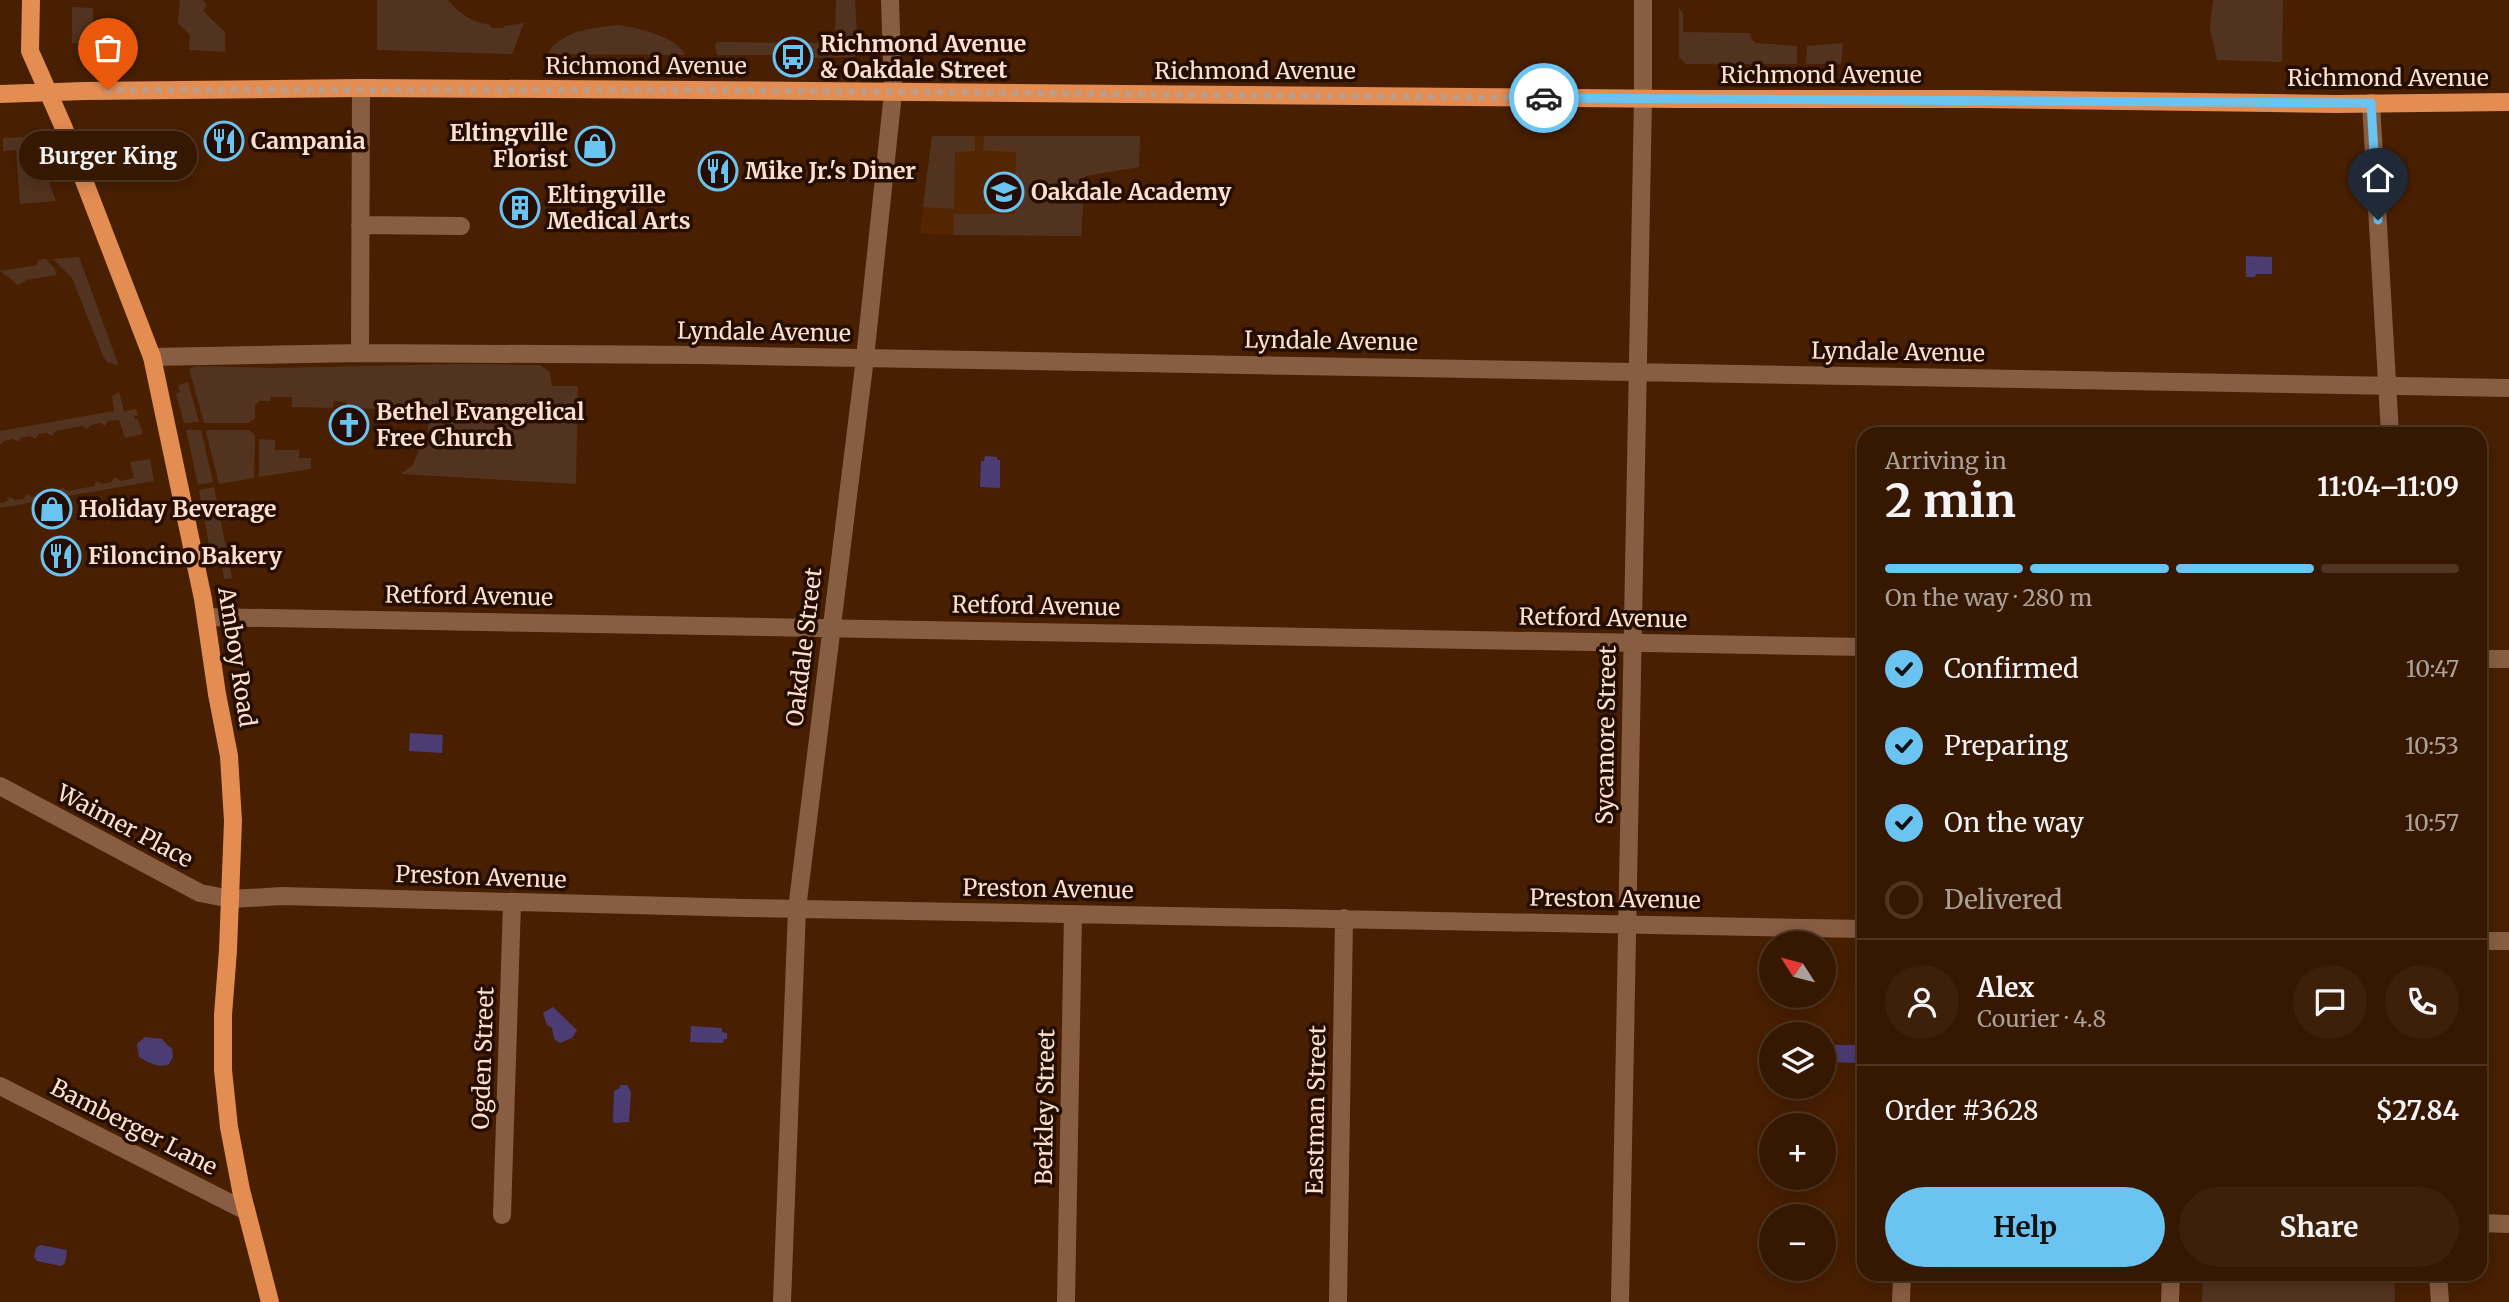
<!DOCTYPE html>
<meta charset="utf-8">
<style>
:root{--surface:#361700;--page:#3d200a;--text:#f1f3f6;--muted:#aa9f99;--line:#503622;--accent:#6ac3f1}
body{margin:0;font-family:Merriweather,serif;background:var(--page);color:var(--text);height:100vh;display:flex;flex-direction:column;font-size:26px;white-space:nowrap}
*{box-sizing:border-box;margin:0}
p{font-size:23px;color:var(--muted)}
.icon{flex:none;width:38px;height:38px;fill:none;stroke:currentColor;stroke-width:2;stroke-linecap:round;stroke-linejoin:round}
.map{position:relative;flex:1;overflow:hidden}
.details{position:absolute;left:1857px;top:427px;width:630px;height:854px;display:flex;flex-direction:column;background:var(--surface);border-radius:21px;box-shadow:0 4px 18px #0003,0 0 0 2px var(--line)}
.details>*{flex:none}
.needle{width:46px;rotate:306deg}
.controls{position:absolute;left:1759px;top:931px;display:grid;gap:14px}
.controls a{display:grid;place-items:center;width:77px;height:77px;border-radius:50%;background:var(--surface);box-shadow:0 4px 18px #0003,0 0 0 2px var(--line);font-size:35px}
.pin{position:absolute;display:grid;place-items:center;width:60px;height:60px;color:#fff;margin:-72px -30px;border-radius:50% 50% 50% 0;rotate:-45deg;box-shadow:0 0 7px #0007}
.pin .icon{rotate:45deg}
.courier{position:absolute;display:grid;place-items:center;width:70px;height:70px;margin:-35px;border:5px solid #6ac3f1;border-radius:50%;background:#fff;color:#222;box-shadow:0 2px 9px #0007}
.bubble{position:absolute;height:49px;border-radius:24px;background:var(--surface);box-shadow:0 4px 18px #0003,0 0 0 2px var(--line);font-size:23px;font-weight:700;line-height:49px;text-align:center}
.headline em{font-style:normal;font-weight:700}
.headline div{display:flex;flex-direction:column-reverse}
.headline{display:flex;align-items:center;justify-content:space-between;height:119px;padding:0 28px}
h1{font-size:46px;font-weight:700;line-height:52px}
.bar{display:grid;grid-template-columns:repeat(4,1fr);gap:10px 7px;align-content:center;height:84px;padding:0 28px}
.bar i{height:9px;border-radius:5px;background:var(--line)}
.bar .active{background:var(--accent)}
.bar p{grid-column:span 4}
.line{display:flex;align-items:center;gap:18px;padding:0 28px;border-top:2px solid var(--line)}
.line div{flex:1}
.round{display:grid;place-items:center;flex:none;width:74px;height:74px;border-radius:37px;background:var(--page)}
ol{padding:0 28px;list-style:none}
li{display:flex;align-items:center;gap:21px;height:77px}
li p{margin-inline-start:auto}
li .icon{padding:7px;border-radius:50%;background:var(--accent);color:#111;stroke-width:4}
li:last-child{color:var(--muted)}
li i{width:38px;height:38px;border:4px solid var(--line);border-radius:50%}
.action{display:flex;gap:14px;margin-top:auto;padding:14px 28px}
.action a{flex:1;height:80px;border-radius:42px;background:var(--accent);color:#111;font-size:28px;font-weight:700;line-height:80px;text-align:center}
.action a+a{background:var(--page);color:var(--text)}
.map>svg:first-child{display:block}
.built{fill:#532500}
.green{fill:#52331f}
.water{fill:#4b3d74}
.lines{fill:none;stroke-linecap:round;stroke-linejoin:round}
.minor{stroke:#885e43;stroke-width:18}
.major{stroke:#e38d53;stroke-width:18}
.done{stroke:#bd9d87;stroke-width:7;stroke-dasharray:0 12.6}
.route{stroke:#6ac3f1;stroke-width:9}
.labels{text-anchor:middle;stroke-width:7;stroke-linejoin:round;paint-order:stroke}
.poi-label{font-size:23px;font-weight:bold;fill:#fce1d0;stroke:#250e01;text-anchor:start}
.street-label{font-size:23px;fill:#fce1d0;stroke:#250e01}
</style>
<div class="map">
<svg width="2509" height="1302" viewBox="0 0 2509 1302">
<rect width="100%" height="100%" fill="#481f00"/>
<path class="built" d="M932 136H1140L1139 167 1085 176 1081 236 920 234Z"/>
<path class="green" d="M180 0H203L207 5 203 11 225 32V52L189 50 190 35 178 23Z
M377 0H448C459 14 473 22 490 25L491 28H503L504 26 524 23 512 54 377 50Z
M836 0H855L858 52 854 57 807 58 804 56V50H783V55H717L715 45 717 42 835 43Z
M2213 0H2283L2282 62 2217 60 2210 28Z
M72 7 93 8V44L72 43Z
M1679 8 1683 13V32L1750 33 1752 40 1756 43 1797 46V64H1686L1679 57Z
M618 25C636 27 678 37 685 55L548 54C557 32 596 27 618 25Z
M1843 43 1841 64H1806L1807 46Z
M932 136H975V151L955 152 954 209 923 207Z
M984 136H1140L1139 167 1085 176 1081 236 953 235 954 214H1015L1016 152 983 151Z
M23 137C38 144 49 185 56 201L20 204 16 150 3 151V138Z
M79 257 119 366 107 362 103 356 72 278 53 259Z
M46 259 55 269 56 275 27 280 18 285 0 271 37 265 38 260Z
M461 364 540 365 550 372 552 386H578L576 484 400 474 412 466 421 445H428V410L346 408V402L334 401 333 408 292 407V397H271L270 401H260L255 405V419L248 423H204L189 369 197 366 271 368Z
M188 382 199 422 184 423 176 394 180 392 178 385Z
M119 392 124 411 136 409 138 415 134 416 135 419H138L143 434 125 438 119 420 108 421 105 426 100 423 91 425 87 429 82 426 56 431 52 436 47 433 39 434 35 439 30 436 21 438 18 442 13 439 4 441 0 445V431L114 411 112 396Z
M186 430H201L213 482 198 485Z
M209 430H249L255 435 254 478 219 484 206 432Z
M259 439 275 440V450H299V458H311V469L259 477Z
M150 459 154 481 0 508V503L6 502 10 497 15 500 23 499 27 494 32 497 41 495 45 490 50 494 59 492 62 487 67 491 94 486 97 481 102 484 111 482 115 477 120 481 134 478 130 462Z
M214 487 232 578 224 579 219 550 210 551 199 490Z
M2203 1274H2394L2395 1302H2202Z"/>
<path class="water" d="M2246 256 2272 257V274H2256L2255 277H2246Z
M985 456 997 457V460H1000V488L980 487 981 461H984Z
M410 733 443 735 442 753 409 751Z
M553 1007 577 1030 572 1038 560 1043 554 1039 552 1028 547 1025 543 1013Z
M691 1026 722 1028V1032L727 1033V1039H724L723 1043 690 1042Z
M145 1037 162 1039 168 1046 172 1048 173 1057 169 1064C159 1069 148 1062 139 1057L137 1044Z
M1830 1045H1861V1063L1830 1062 1829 1059H1826V1048H1830Z
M620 1085H627L631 1092 629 1122 614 1123 613 1120 614 1091 620 1088Z
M40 1245 67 1250 65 1263 61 1266 37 1261 34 1257 36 1248Z"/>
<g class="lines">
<path class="minor" d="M2371 103 2390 434
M360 225 461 226
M360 353 361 88
M152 357 360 353 700 355 2509 388
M206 617 1864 647
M2480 659H2509
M0 786 200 893 231 899 282 896 746 908 1864 929
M2480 941H2509
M0 1086 246 1211
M502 1215 512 903
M2480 1223 2509 1224
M2438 1274 2440 1302
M782 1302 797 909 865 358 893 93 890 0
M1066 1302 1073 914
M1338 1302 1344 918
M1620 1302 1643 99V0
M1901 1302 1902 1274
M2170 1302 2171 1274"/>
<path class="major" d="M31 0 30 51 63 126 152 357 203 599 217 694 229 756 233 821 228 950 223 1015V1070L229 1127 241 1190 270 1302
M0 94 84 91 361 88 698 90 1678 99H1978L2336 104 2509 102"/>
</g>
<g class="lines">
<path class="done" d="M108 90H698L1544 98"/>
<path class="route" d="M1544 98 2371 103 2378 220"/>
</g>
<defs>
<symbol id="bus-ring" viewBox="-11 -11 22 22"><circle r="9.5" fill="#250e01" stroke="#6ac3f1" stroke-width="1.5"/><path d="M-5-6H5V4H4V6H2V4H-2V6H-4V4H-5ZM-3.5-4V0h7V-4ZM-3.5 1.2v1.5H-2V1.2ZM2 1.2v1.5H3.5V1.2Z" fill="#6ac3f1"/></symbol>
<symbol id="restaurant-ring" viewBox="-11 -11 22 22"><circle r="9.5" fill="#250e01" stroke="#6ac3f1" stroke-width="1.5"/><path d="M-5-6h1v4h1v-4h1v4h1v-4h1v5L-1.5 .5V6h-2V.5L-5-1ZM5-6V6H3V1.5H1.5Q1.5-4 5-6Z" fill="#6ac3f1"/></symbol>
<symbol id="shop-ring" viewBox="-11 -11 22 22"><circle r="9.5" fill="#250e01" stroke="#6ac3f1" stroke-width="1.5"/><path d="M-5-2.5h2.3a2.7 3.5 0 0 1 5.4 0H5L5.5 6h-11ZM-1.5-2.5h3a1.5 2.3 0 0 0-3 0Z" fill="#6ac3f1"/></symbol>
<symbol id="school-ring" viewBox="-11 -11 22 22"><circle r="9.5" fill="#250e01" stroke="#6ac3f1" stroke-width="1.5"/><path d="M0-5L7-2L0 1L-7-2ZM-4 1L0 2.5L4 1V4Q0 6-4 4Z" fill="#6ac3f1"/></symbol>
<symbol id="building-ring" viewBox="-11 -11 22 22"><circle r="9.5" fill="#250e01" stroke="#6ac3f1" stroke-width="1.5"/><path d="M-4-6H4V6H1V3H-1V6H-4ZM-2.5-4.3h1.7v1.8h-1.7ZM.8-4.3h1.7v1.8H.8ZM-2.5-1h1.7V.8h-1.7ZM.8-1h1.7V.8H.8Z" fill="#6ac3f1"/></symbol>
<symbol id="church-ring" viewBox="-11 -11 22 22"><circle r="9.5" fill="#250e01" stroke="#6ac3f1" stroke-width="1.5"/><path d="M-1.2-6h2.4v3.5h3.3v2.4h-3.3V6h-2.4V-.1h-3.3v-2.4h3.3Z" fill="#6ac3f1"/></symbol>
</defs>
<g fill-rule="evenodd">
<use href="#bus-ring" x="771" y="35" width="44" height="44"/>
<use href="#restaurant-ring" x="202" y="119" width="44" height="44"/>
<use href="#shop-ring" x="573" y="124" width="44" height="44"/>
<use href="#restaurant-ring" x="696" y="149" width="44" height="44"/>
<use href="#school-ring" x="982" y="170" width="44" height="44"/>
<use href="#building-ring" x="498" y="186" width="44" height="44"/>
<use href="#church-ring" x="327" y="403" width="44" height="44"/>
<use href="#shop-ring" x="30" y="487" width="44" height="44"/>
<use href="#restaurant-ring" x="39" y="534" width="44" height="44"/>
</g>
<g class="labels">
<g class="poi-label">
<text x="820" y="52">Richmond Avenue<tspan x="820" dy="26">&amp; Oakdale Street</tspan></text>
<text x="568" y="141" text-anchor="end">Eltingville<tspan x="568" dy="26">Florist</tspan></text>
<text x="251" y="149">Campania</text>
<text x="745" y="179">Mike Jr.'s Diner</text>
<text x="1031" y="200">Oakdale Academy</text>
<text x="547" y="203">Eltingville<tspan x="547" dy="26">Medical Arts</tspan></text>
<text x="376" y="420">Bethel Evangelical<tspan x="376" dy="26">Free Church</tspan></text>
<text x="79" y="517">Holiday Beverage</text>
<text x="88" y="564">Filoncino Bakery</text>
</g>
<g class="street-label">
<text x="646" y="74">Richmond Avenue</text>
<text x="1255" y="79">Richmond Avenue</text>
<text x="1821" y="83">Richmond Avenue</text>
<text x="2388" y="86">Richmond Avenue</text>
<text transform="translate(764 332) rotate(1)" y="8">Lyndale Avenue</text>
<text transform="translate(1331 341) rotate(1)" y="8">Lyndale Avenue</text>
<text transform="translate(1898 352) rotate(1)" y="8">Lyndale Avenue</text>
<text transform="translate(469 596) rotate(1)" y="8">Retford Avenue</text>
<text transform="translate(1036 606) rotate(1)" y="8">Retford Avenue</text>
<text transform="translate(1603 618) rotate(1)" y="8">Retford Avenue</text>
<text transform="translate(804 647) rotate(-83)" y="8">Oakdale Street</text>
<text transform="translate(237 657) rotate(81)" y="8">Amboy Road</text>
<text transform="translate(1606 735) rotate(-89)" y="8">Sycamore Street</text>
<text transform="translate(125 826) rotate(28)" y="8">Waimer Place</text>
<text transform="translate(481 877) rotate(2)" y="8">Preston Avenue</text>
<text transform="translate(1048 889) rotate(1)" y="8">Preston Avenue</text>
<text transform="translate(1615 899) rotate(1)" y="8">Preston Avenue</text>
<text transform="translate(483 1058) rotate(-88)" y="8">Ogden Street</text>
<text transform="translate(1045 1107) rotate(-89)" y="8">Berkley Street</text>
<text transform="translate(1316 1110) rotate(-89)" y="8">Eastman Street</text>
<text transform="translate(134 1127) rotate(27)" y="8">Bamberger Lane</text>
</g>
</g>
</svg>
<div class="controls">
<a><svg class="needle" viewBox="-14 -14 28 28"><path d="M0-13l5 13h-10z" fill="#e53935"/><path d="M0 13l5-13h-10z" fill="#aa9f99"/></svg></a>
<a><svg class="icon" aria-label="layers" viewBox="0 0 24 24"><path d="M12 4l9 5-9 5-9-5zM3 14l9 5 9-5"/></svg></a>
<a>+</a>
<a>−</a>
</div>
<div class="pin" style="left:108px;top:90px;background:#ea580c"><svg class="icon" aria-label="bag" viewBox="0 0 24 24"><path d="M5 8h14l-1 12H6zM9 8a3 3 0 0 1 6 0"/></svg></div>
<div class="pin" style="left:2378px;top:220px;background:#1f2937"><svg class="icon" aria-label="home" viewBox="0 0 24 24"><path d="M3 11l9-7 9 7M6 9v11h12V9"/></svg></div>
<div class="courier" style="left:1544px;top:98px"><svg class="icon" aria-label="car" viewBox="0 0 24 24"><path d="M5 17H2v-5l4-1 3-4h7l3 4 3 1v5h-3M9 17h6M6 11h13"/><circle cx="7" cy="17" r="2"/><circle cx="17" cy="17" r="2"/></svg></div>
<div class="bubble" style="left:19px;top:131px;width:178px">Burger King</div>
<section class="details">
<div class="headline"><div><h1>2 min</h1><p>Arriving in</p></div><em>11:04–11:09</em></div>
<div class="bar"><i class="active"></i><i class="active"></i><i class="active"></i><i></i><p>On the way · 280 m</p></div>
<ol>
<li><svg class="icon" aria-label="check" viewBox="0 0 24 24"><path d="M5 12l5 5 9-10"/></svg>Confirmed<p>10:47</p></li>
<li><svg class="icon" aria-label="check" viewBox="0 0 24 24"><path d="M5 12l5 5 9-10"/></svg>Preparing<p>10:53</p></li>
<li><svg class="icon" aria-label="check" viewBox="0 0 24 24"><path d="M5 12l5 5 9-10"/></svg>On the way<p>10:57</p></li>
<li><i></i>Delivered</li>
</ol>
<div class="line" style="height:126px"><a class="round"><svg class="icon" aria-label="person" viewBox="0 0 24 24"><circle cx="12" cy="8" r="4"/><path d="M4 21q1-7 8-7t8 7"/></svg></a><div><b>Alex</b><p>Courier · 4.8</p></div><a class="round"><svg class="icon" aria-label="chat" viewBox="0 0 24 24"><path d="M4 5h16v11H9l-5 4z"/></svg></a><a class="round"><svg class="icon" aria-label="phone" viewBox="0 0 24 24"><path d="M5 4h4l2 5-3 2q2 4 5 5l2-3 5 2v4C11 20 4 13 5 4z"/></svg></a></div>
<div class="line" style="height:91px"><div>Order #3628</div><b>$27.84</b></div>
<div class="action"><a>Help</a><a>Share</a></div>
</section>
</div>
